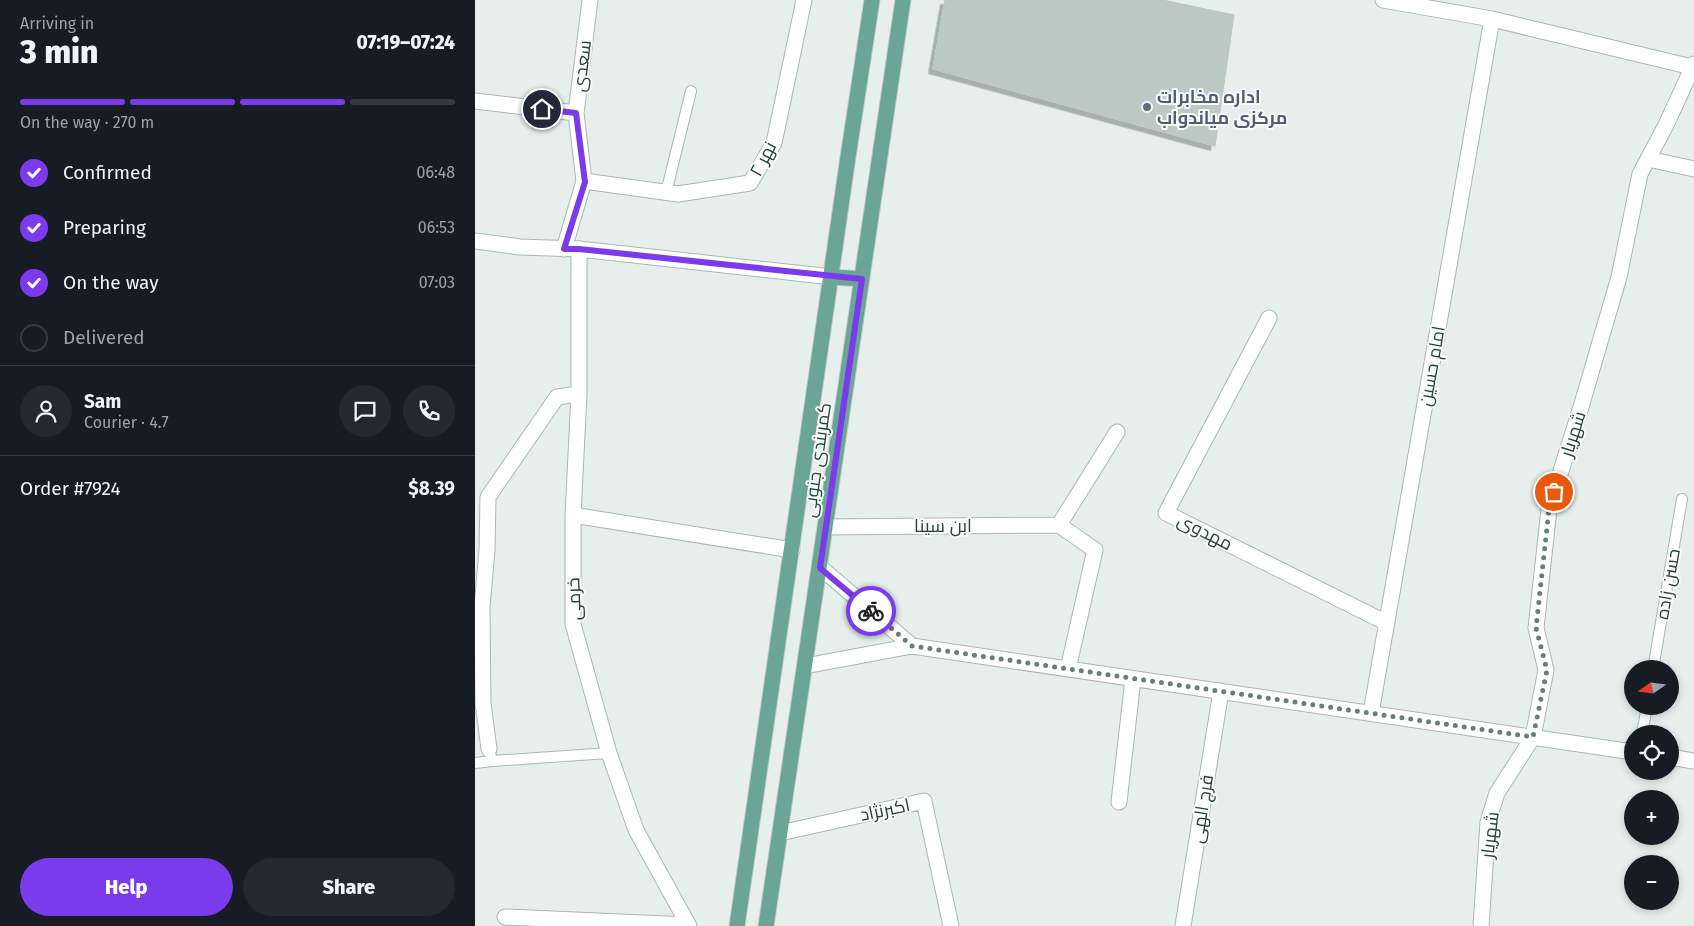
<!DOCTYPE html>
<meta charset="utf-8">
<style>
:root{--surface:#171b24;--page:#242831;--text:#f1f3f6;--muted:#9ea1a6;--line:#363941;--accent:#7c3aed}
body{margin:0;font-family:"Fira Sans",Cairo,sans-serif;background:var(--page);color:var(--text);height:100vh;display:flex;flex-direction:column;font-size:19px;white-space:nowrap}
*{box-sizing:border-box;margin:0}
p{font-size:16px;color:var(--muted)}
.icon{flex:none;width:28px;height:28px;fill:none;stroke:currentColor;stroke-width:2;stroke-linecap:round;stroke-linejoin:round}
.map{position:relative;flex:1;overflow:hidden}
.side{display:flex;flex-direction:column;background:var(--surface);width:475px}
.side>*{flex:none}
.needle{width:32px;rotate:256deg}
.buttons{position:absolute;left:1149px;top:660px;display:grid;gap:10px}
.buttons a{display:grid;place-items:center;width:55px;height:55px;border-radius:50%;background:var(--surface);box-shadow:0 2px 8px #0003;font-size:25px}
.pin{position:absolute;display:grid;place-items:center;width:42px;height:42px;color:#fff;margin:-21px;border:2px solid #fff;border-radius:50%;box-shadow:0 1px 5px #0007}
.courier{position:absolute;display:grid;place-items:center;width:50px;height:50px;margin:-25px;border:4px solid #7c3aed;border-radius:50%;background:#fff;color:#222;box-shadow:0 1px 6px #0007}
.summary em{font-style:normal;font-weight:800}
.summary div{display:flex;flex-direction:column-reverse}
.summary{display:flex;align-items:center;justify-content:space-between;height:85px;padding:0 20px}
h1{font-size:32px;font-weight:800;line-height:38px}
.bar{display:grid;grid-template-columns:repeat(4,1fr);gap:8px 5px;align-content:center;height:60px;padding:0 20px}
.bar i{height:6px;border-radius:4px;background:var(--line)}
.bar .current{background:var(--accent)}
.bar p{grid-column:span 4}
.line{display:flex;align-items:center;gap:12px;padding:0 20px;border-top:1px solid var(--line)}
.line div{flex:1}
.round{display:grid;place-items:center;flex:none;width:52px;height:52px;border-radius:26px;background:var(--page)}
ol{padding:0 20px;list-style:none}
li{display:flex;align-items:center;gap:15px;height:55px}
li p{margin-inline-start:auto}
li .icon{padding:5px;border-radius:50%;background:var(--accent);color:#fff;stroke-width:4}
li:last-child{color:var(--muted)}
li i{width:28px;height:28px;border:2px solid var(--line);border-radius:50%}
.primary-button{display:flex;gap:10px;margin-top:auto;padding:10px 20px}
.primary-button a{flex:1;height:58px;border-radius:30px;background:var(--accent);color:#fff;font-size:20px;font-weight:800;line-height:58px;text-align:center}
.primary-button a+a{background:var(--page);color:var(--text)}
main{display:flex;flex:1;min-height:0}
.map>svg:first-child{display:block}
.building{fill:#bbcac4;stroke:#b8c9c2;filter:url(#shadow)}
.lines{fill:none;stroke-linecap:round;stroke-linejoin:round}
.lane-casing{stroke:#a8b8b2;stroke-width:12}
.street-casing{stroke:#a8b8b2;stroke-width:17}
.secondary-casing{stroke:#a4bbb3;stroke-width:17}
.primary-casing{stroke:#c2cac8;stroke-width:17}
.lane{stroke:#fff;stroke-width:10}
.street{stroke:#fff;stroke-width:15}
.secondary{stroke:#fff;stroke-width:15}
.primary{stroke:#6aa596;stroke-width:15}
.done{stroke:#687f78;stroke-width:5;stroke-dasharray:0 9}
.route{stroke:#7c3aed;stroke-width:6}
.service-dot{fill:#5c6f8a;stroke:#f7fbf9;stroke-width:2}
.labels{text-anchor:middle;stroke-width:4;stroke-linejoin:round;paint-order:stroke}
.street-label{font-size:18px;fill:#24423a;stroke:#f7fbf9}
.service-label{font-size:18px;font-weight:bold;fill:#4e5e75;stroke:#f7fbf9;text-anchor:start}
</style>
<main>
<section class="side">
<div class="summary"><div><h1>3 min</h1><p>Arriving in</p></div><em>07:19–07:24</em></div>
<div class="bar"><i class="current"></i><i class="current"></i><i class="current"></i><i></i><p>On the way · 270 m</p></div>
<ol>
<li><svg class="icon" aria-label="check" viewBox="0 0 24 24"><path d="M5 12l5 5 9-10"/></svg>Confirmed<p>06:48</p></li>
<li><svg class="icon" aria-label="check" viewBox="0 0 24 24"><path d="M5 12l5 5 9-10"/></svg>Preparing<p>06:53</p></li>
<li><svg class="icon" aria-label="check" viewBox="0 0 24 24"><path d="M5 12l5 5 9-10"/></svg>On the way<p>07:03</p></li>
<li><i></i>Delivered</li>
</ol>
<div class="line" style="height:90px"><a class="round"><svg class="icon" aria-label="person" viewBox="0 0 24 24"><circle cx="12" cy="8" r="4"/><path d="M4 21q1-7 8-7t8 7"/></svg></a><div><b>Sam</b><p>Courier · 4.7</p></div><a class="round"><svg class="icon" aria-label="chat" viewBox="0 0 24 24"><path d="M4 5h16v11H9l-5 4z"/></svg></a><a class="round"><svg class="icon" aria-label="phone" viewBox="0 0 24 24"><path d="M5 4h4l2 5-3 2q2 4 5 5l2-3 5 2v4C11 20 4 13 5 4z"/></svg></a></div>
<div class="line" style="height:65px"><div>Order #7924</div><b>$8.39</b></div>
<div class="primary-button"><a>Help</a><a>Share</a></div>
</section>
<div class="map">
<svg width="1219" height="926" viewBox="0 0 1219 926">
<defs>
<filter id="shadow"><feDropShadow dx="-4.5" dy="4.5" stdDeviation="0" flood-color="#0004"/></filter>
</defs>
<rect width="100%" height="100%" fill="#e6efeb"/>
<path class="building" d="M470 0H688L759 15 740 146 458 69Z"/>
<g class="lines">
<defs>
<path id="lane" d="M191 193 216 91
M1178 669 1207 499
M1167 734 1172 706
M14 749 17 761 134 753
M0 763 17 761"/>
<path id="street" d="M908 0 1017 19 1217 67
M0 101 101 113
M1173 159 1219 169
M109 181 203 194 275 183 299 143 329 0
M89 249 109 181 101 113 115 0
M104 249V394L98 515V624L134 753 161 830 214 926
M794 318 691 513 912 623
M98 515 317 550
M351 527 584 525
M437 646 1158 752
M330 666 437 646 345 567
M593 669 620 550 584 525 642 432
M896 713 1017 19
M14 749 8 703 7 607 12 550 13 497 82 397 104 394
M1195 757 1219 761
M644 802 658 679
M305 833 449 801 476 926
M30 917 213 925
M708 926 746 691
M1006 926 1013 822 1022 793 1058 737 1071 670 1061 628 1074 509 1106 407 1144 277 1165 174 1191 125 1219 64"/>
<path id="secondary" d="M0 241 45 247 104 249 357 277"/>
<path id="primary" d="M357 277 387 279
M262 926 373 157 397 0
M291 926 428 0"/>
</defs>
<use href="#lane" class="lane-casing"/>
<use href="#street" class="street-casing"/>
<use href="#secondary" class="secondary-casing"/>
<use href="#primary" class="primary-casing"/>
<use href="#lane" class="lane"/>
<use href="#street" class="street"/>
<use href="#secondary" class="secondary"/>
<use href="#primary" class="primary"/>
</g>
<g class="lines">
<path class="done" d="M396 611 437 646 1058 737 1072 670 1061 628 1074 509 1079 492"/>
<path class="route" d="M67 109 101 113 110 182 89 249H104L387 279 345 568 396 611"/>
</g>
<circle class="service-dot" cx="672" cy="107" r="5"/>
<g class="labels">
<g class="street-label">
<text transform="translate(107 66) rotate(-83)" y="6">سعدی</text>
<text transform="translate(288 159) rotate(-62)" y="6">نهر ۲</text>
<text transform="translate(957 366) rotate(-80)" y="6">امام حسین</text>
<text transform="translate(1098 434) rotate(-72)" y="6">شهریار</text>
<text transform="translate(342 460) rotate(-82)" y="6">کمربندی جنوبی</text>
<text x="468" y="532">ابن سینا</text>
<text transform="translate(730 532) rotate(27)" y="6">مهدوی</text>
<text transform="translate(1193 584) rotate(-80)" y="6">حسن زاده</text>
<text transform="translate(99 599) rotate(-92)" y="6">خرمی</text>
<text transform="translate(727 809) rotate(-81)" y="6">فرج الهی</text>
<text transform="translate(410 810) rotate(-12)" y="6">اکبرنژاد</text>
<text transform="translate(1015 835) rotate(-83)" y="6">شهریار</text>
</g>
<g class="service-label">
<text x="682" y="103">اداره مخابرات<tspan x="682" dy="21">مرکزی میاندواب</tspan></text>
</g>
</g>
</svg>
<div class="buttons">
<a><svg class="needle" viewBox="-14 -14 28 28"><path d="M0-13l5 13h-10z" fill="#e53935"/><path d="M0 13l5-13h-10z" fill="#9ea1a6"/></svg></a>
<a><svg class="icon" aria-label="locate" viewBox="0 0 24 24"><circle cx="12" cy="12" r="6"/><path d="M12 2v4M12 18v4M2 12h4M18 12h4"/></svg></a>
<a>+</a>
<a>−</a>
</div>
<div class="pin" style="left:1079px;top:492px;background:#ea580c"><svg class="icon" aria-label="bag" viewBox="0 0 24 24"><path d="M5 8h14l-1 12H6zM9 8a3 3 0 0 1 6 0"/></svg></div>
<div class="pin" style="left:67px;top:109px;background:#1f2937"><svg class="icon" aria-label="home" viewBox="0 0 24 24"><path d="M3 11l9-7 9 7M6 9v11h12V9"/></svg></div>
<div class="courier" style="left:396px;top:611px"><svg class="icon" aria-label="bike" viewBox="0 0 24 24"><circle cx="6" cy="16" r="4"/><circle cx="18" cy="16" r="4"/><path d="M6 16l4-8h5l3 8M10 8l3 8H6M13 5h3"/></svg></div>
</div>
</main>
